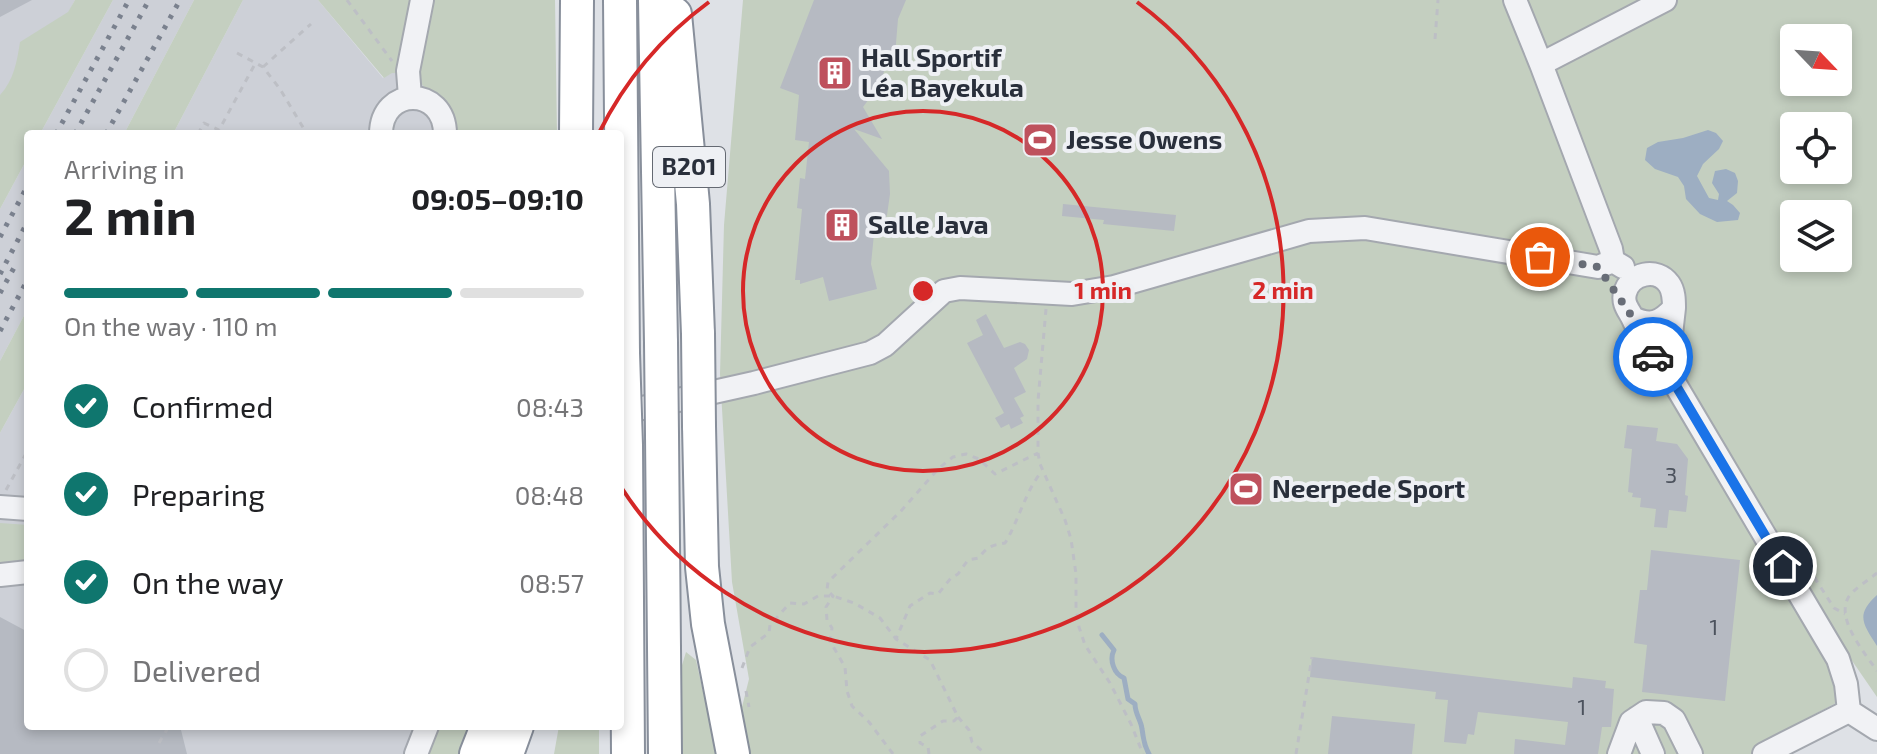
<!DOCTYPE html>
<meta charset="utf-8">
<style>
:root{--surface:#fff;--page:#f2f2f2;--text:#202124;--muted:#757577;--line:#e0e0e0;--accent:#0f766e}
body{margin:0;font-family:"Exo 2",sans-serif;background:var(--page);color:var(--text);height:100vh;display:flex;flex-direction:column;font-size:30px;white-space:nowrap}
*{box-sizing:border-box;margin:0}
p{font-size:26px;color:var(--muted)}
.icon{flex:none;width:44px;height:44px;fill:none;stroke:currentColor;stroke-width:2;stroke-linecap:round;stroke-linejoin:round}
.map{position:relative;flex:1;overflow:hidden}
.details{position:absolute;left:24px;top:130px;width:600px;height:600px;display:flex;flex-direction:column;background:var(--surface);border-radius:8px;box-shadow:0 4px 12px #0003}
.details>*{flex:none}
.needle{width:52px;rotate:115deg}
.controls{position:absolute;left:1780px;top:24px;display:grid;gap:16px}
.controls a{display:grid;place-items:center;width:72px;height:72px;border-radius:8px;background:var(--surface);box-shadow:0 4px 12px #0003;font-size:40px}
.pin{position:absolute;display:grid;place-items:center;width:68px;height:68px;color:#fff;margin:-34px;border:4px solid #fff;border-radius:50%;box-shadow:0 2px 8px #0007}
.courier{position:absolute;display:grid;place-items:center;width:80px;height:80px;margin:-40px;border:6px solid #1a73e8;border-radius:50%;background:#fff;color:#222;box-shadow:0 2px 10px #0007}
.overview em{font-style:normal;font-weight:700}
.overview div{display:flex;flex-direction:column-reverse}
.overview{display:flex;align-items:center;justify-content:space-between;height:136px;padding:0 40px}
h1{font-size:52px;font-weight:700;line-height:60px}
.bar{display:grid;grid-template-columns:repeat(4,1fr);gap:12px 8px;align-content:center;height:96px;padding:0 40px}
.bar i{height:10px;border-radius:6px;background:var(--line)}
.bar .active{background:var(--accent)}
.bar p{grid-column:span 4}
ol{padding:0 40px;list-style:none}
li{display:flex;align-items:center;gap:24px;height:88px}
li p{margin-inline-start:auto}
li .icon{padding:8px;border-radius:50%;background:var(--accent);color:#fff;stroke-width:4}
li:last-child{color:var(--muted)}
li i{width:44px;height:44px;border:4px solid var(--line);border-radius:50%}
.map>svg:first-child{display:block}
.built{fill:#cdd0d7}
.green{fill:#c4cfc0;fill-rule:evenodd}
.water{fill:#9daec2}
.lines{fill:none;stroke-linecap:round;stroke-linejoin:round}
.stream{stroke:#9daec2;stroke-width:5}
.building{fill:#b6bac2}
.minor-casing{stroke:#a4a8af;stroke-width:26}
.highway-casing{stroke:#888f9b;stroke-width:36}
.path{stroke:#bdbfc5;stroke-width:3;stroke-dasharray:6 6;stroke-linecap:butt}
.minor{stroke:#f1f2f5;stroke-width:22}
.highway{stroke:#fff;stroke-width:32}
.rail{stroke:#7a818e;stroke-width:5;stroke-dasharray:4 8;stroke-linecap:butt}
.highway-bridge-casing{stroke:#888f9b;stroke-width:36;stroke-linecap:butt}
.highway-bridge{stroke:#fff;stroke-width:32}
.done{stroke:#686d77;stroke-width:8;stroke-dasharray:0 14.4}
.route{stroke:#1a73e8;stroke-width:10}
.ring{fill:none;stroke:#d62828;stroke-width:4}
.labels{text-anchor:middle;stroke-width:8;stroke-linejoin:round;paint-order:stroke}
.number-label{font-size:22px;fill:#4c525d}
.shield{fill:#eef0f4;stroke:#646972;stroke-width:2}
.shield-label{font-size:24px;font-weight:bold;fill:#292f3b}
.poi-label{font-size:26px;font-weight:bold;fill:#292f3b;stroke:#eef0f4;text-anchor:start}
.centre{fill:#d62828;stroke:#eef0f4;stroke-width:4}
.ring-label{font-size:24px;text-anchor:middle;font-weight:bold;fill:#d62828;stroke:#eef0f4;stroke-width:8;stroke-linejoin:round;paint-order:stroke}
</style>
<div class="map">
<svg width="1877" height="754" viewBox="0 0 1877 754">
<rect width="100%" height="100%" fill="#dee1e6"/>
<path class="built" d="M0 0H75L0 140Z
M113 0H194L124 134H40Z
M243 0H318L383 78 391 73H417L450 134H173Z
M28 157V308L0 361V209Z
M28 382V726H414L404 754H0V433Z"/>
<path class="green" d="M75 0H113L40 134H28V157L0 209V95C14 80 17 61 20 42L68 12Z
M194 0H243L173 134H124Z
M318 0H555L557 134H450L427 90 419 81 417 74 392 73 384 78Z
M743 0H1877V697L1835 636 1836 703 1779 733 1762 754H750L742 707 749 679 732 582 720 374 724 225ZM1794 38H1838V82H1794ZM1794 126H1838V170H1794ZM1794 214H1838V258H1794Z
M28 308V382L0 433V361Z
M0 523 28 525V566L0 568Z
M686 652 696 660 717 754H681L679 675Z
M414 726H472L461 754H404Z
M559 726H599V754H554Z"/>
<path class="water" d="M1708 130 1716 133 1723 141 1719 149 1703 164 1697 176 1709 198 1718 200 1719 194 1712 183 1715 171 1726 169 1735 173 1738 181 1737 193 1727 201 1733 205 1740 213 1738 220 1717 222 1700 214 1686 199 1684 186 1678 177 1655 169 1645 160 1647 148 1658 142 1683 138Z
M1877 595V646C1863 624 1855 615 1877 595Z"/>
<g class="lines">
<path class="stream" d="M1102 635 1114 650C1109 660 1114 674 1124 678L1128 699 1135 704C1135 714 1141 720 1142 729 1144 740 1143 743 1149 754"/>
</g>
<path class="building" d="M0 0H32L0 17Z
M814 0H906L898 19 895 55 886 63 881 83 863 107 882 139 854 129 889 171 890 194 887 215 879 234H874L871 264 877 289 829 301 823 277 800 284V280H795L802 209 797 208 800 178 805 179 809 142 795 140 799 95 780 88Z
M1063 204 1176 215 1174 231 1103 224 1104 220 1062 216Z
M986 314 1004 348 1020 342 1025 344 1029 350 1027 359 1014 368 1026 392 1014 398 1024 416 1020 418 1023 423 1011 429 1009 424 1001 428 995 418 1004 413 967 343 983 335 976 320Z
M1627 425 1658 428 1656 441 1677 444 1688 459 1685 495 1688 496 1686 512 1669 510 1667 528 1654 527 1656 509 1640 507 1641 498 1632 497 1633 493 1628 492 1632 449 1624 448Z
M1651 550 1740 560 1725 701 1642 692 1647 645 1634 643 1640 590H1647Z
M0 617 28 632V726H180L187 754H0Z
M1312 657 1572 688 1573 677 1606 681 1605 688 1614 689 1611 727H1602L1598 754H1514L1515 739 1565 745 1568 722 1478 712 1474 735 1468 734 1466 744 1444 742 1448 700 1435 699 1436 692 1310 677Z
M1332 716 1415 724 1412 754H1328Z"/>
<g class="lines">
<defs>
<path id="minor" d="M1515 0 1541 64 1611 249 1613 261 1623 267
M1541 64 1665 0
M410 97 408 71 422 0
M381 134C381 86 445 86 445 134
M1633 318C1651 327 1661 322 1674 308 1674 300 1674 291 1669 284 1657 267 1630 273 1625 293 1622 305 1630 311 1634 321 1645 344 1657 367 1675 384L1838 659 1846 684 1849 711 1877 729
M1674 379 1669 352 1674 308
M620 413 754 383 870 353 885 345 944 291 960 288 1072 294 1114 287 1309 231 1365 228 1598 267 1613 261
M0 507 28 509
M0 575 28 572
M1637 718 1653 754
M416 754 427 726
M1619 754 1631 722 1646 712 1664 713 1674 720 1691 754
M1764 754 1849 711"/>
<path id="highway" d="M620 0 623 353
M655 0 661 343
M675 14 693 204 698 334
M576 134 577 0
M699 426 702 567 708 624 733 754
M662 435 665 754
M626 445 628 754
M476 754 487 726
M507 754 517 726"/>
</defs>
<use href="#minor" class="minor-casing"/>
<use href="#highway" class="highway-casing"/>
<path class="path" d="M347 0 392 61
M1435 39 1438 0
M237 53 263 67 280 89 307 134
M263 67 311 24
M198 134 204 123 219 130 255 64
M1046 309 1038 401V453L1040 464 1065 520 1071 539 1076 574V608L1079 627 1085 645 1110 683 1131 724 1143 754
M6 490 28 450
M1795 547 1834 608 1845 614
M1877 573C1870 579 1852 590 1848 598 1836 620 1865 653 1877 671
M742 668 750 647 769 633 770 625 790 603 804 604 818 596H833L854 603 880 618 896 639
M746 691 749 707
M958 717 969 730 972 742 982 751 983 754
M159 743 169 726
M893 754 869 722 852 706 847 691 845 667 830 641 832 628 827 620 826 607 833 596 827 590 828 582 901 511 939 468 953 457 966 454 979 459 995 474 1038 453
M929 754 928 747 920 743V736L943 721H954L958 717 930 660 896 639 910 606 930 593 938 594 951 578 958 574 968 560 979 558C986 547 992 545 1005 543 1019 520 1025 492 1042 471
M1296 754 1312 657"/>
<use href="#minor" class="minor"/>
<use href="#highway" class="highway"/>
<path class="rail" d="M56 134 129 0
M75 134 149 0
M106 134 180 0
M0 237 28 185
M0 274 28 221
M0 293 15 266
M0 331 28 279"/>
<defs>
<path id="highway-bridge" d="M698 334 699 426
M661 343 662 435
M623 353 626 445"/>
</defs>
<use href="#highway-bridge" class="highway-bridge-casing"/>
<use href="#highway-bridge" class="highway-bridge"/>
</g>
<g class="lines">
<path class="done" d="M1540 257 1598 267 1633 318 1637 330 1653 357"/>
<path class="route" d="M1653 357 1662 372 1675 384 1783 566"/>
</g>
<g class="ring">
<circle cx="923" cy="291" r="180"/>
<path d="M599 133A360 360 0 0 1 709 2M1137 2A360 360 0 1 1 621 487"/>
</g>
<defs>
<symbol id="building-square" viewBox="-11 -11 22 22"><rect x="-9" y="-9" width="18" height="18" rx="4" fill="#be515d" stroke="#eef0f4"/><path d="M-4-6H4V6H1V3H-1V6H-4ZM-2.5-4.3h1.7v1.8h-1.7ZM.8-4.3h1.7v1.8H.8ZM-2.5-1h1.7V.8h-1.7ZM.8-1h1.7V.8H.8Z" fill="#fff"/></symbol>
<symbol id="stadium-square" viewBox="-11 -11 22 22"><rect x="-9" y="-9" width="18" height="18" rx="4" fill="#be515d" stroke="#eef0f4"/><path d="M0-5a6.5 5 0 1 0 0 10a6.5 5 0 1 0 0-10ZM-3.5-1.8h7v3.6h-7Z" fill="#fff"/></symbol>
</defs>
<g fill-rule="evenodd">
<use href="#building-square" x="815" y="53" width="40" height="40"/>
<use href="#stadium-square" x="1020" y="120" width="40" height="40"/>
<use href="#building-square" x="822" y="205" width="40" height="40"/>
<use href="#stadium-square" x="1226" y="469" width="40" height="40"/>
</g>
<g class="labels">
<g class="number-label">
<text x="1671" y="483">3</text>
<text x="1714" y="635">1</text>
<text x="1582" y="715">1</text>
</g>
<rect class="shield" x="653" y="147" width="72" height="40" rx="6"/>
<g class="shield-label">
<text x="689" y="175">B201</text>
</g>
<g class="poi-label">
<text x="861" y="67">Hall Sportif<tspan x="861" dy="30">Léa Bayekula</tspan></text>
<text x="1066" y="149">Jesse Owens</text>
<text x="868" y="234">Salle Java</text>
<text x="1272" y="498">Neerpede Sport</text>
</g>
</g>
<circle cx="923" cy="291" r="12" class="centre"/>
<g class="ring-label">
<text x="1103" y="299">1 min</text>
<text x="1283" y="299">2 min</text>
</g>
</svg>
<div class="controls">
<a><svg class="needle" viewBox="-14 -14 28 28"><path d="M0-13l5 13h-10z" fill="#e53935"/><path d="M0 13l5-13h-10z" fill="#757577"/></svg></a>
<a><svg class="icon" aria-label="locate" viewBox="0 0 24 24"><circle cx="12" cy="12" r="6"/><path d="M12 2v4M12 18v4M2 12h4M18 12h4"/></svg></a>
<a><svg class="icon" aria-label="layers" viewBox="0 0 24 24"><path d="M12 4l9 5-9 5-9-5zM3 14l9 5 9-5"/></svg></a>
</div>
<div class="pin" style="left:1540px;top:257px;background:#ea580c"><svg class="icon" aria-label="bag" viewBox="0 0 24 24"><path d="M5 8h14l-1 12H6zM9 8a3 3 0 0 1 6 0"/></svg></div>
<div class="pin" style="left:1783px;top:566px;background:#1f2937"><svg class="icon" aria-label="home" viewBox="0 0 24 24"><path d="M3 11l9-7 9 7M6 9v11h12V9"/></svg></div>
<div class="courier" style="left:1653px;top:357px"><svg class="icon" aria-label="car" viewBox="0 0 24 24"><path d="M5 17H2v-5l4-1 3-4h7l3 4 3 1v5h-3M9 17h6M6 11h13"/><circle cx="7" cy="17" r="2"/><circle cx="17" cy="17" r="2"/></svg></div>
<section class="details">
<div class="overview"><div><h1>2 min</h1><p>Arriving in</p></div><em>09:05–09:10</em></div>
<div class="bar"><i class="active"></i><i class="active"></i><i class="active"></i><i></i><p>On the way · 110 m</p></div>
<ol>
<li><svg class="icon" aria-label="check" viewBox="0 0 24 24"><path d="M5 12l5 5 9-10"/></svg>Confirmed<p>08:43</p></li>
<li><svg class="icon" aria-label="check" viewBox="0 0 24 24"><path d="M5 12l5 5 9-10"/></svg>Preparing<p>08:48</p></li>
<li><svg class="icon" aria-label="check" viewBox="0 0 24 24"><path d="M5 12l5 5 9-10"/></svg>On the way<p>08:57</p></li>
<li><i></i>Delivered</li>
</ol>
</section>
</div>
